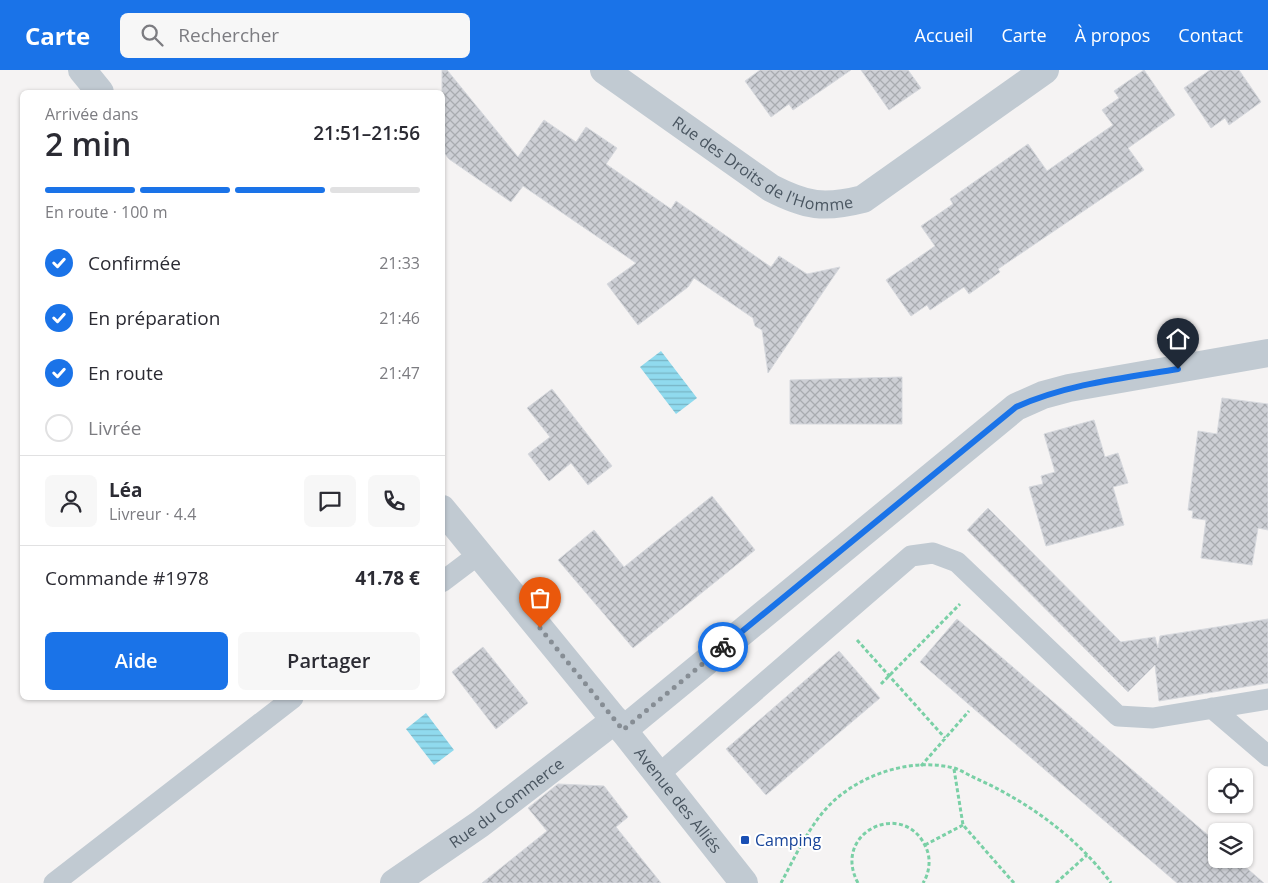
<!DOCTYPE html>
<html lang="fr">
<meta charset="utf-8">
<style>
:root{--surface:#fff;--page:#f7f7f7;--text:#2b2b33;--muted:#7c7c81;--line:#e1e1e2;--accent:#1a73e8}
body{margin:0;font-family:"Open Sans",sans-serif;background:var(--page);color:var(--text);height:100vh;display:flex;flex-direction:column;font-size:19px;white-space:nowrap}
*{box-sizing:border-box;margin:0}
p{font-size:16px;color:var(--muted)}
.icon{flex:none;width:28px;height:28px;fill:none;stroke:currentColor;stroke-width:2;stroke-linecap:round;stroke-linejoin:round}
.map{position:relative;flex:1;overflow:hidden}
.sheet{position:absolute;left:20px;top:20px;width:425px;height:610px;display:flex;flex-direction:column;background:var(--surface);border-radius:8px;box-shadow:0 1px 4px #0004}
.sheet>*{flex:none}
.buttons{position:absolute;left:1208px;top:698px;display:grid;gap:10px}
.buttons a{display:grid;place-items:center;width:45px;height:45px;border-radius:8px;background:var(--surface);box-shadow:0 1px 4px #0004;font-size:25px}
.pin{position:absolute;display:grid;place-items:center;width:42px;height:42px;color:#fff;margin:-51px -21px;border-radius:50% 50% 50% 0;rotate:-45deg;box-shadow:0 0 5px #0007}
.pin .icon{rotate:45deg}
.courier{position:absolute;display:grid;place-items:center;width:50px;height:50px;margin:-25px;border:4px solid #1a73e8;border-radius:50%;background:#fff;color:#222;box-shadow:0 1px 6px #0007}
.headline em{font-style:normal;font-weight:600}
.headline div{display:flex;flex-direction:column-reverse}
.headline{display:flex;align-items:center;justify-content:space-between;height:85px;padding:0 25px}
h1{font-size:32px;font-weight:600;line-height:38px}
.bar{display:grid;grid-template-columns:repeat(4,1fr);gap:8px 5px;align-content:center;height:60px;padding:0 25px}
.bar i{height:6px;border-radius:4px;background:var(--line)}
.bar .active{background:var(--accent)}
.bar p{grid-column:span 4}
.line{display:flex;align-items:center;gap:12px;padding:0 25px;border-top:1px solid var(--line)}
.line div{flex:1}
.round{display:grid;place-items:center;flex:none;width:52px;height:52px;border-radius:8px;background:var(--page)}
ol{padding:0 25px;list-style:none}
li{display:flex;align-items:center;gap:15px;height:55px}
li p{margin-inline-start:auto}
li .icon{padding:5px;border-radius:50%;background:var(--accent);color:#fff;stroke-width:4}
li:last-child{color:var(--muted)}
li i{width:28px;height:28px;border:2px solid var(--line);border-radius:50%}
.cta{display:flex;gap:10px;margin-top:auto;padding:10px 25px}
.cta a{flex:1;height:58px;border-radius:8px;background:var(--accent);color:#fff;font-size:20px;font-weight:600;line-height:58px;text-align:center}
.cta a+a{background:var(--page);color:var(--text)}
header{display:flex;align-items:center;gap:30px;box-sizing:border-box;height:70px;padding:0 25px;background:var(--accent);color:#fff}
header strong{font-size:24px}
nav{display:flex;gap:28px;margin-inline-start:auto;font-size:18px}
.search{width:350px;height:45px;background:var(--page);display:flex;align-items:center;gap:12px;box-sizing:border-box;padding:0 18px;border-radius:8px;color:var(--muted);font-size:19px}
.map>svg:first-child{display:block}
.water{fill:url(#water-rules)}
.building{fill:url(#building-cross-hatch);stroke:#d7d9de}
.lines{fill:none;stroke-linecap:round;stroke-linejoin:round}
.path{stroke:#7ad0a6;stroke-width:3;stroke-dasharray:4 2.5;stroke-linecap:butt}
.service{stroke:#c1cad2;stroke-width:21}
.minor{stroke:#c1cad2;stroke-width:28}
.tertiary{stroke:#c1cad2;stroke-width:28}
.done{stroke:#868d94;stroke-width:5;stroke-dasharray:0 9}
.route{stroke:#1a73e8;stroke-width:6}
.transit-dot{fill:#1a4fb4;stroke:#fff;stroke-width:2}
.labels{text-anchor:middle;stroke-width:4;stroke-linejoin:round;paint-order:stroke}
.street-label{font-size:16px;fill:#4a5661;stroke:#fff}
.transit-label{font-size:16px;fill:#164399;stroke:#fff;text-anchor:start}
</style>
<header>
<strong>Carte</strong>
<div class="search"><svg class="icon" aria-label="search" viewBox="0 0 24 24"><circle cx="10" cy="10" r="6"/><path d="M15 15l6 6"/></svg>Rechercher</div>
<nav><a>Accueil</a><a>Carte</a><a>À propos</a><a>Contact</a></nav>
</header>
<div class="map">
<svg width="1268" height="813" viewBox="0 0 1268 813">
<defs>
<pattern id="water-rules" width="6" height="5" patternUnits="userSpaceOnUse" patternTransform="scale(1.25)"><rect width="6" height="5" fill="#90daee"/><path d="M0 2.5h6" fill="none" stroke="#78b4c4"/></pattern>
<pattern id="building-cross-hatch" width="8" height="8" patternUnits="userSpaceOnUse" patternTransform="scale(1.25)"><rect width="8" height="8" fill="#cdcfd5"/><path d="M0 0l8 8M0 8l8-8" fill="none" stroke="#a8abb0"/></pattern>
</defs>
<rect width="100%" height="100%" fill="#f5f3f3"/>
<path class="water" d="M661 281 697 328 676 344 640 297Z
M426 643 454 680 434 695 406 659Z"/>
<path class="building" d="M442 0H447L518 87 544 50 576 72 586 57 617 78 606 94 671 139 676 131 771 197 779 186 807 204 840 197 768 303 762 260 755 256 753 248 694 208 688 217 638 255 607 214 636 193 523 116 511 132 449 89 442 80Z
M760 0H851L793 40 789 34 771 47 745 11Z
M861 0H908L921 18 889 40Z
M1144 0 1175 45 1128 78 1144 100 998 199 1000 202 969 224 964 217 930 240 927 235 911 246 886 210 935 176 921 156 953 134 950 129 1028 74 1047 101 1113 55 1102 40 1119 28 1114 21Z
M1210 0H1239L1261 32 1229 55 1225 48 1211 58 1184 18Z
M902 307V354H790V310Z
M552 319 612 396 588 415 571 393 549 411 528 384 550 367 527 338Z
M1222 328 1268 334V460L1258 458 1252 495 1201 488 1206 450 1192 448 1193 441 1188 440 1198 361 1217 364Z
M1094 350 1105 387 1118 383 1128 413 1113 417 1124 455 1046 476 1029 417 1043 414 1041 406 1055 402 1044 364Z
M712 426 755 480 633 578 558 490 594 460 624 497Z
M988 438 1121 572 1155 567 1158 578 1160 566 1268 549V613L1159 631 1155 595 1128 622 967 460Z
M957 549 1216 772V789H1236L1264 813H1177L973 638 920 592Z
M483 577 528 633 496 659 452 602Z
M839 581 880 628 766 725 726 679Z
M558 714 604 716 628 747 616 757 661 813H482L547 761 528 738Z"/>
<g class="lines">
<path class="path" d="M857 570 945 668
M881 614 960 534
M921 696 969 641
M954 699 963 755 1014 813
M925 775 963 755
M781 813C796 785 812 749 837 728 868 702 914 688 954 698 961 700 968 705 975 708 1027 731 1077 767 1111 813
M858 813C830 761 907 727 927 780 931 790 929 804 923 813
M1056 813 1087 785"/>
<path class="service" d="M442 512 479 484
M1212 638 1268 686
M658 705 911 486 933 483 957 492 1118 646 1153 648 1268 629
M54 813 293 628"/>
<g class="minor">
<path id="s1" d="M604 0 771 118C806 136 824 139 863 129L1045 0"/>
<path d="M623 660 1016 337 1043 325 1069 318 1268 283"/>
<path id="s2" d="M394 813 480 754 615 650"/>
</g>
<g class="tertiary">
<path d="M82 0 100 22"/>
<path id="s3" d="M442 439 623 660 744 813"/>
</g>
</g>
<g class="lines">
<path class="done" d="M540 558 623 660 723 577"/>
<path class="route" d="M723 577 1016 337C1067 314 1123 308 1178 299"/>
</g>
<rect class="transit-dot" x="740" y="765" width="10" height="10" rx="2.5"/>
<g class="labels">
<g class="street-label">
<text dy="6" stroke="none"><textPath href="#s1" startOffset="188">Rue des Droits de l'Homme</textPath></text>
<text dy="6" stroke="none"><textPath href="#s3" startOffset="375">Avenue des Alliés</textPath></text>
<text dy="6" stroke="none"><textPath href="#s2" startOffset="138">Rue du Commerce</textPath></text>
</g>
<g class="transit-label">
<text x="755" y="776">Camping</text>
</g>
</g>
</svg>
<div class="buttons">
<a><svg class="icon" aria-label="locate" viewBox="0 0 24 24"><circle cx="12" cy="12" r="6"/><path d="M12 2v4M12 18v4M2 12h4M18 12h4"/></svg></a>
<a><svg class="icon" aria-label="layers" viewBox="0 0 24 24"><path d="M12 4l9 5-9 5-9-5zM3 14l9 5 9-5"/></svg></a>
</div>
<div class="pin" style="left:540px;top:558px;background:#ea580c"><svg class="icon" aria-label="bag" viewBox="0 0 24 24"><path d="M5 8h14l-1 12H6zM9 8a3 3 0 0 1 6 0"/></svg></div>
<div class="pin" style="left:1178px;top:299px;background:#1f2937"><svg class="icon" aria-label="home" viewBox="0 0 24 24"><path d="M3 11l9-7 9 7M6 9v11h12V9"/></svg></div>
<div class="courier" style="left:723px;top:577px"><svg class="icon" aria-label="bike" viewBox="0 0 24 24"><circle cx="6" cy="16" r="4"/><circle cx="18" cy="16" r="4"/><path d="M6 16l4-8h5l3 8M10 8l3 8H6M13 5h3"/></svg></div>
<section class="sheet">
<div class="headline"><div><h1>2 min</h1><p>Arrivée dans</p></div><em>21:51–21:56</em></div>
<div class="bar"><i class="active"></i><i class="active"></i><i class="active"></i><i></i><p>En route · 100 m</p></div>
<ol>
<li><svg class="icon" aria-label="check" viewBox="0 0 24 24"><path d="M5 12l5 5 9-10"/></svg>Confirmée<p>21:33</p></li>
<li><svg class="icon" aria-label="check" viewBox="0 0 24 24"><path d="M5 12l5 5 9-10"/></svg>En préparation<p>21:46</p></li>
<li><svg class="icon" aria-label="check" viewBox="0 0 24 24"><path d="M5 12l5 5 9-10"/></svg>En route<p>21:47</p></li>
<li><i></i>Livrée</li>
</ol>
<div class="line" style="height:90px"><a class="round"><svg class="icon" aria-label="person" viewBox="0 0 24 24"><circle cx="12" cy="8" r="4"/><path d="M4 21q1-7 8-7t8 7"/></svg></a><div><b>Léa</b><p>Livreur · 4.4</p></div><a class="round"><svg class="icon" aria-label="chat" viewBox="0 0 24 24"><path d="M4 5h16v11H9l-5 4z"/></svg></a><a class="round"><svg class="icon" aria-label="phone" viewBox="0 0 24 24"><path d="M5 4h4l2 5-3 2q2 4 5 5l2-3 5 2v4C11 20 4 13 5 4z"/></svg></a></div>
<div class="line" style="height:65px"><div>Commande #1978</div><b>41.78 €</b></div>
<div class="cta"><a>Aide</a><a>Partager</a></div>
</section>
</div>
